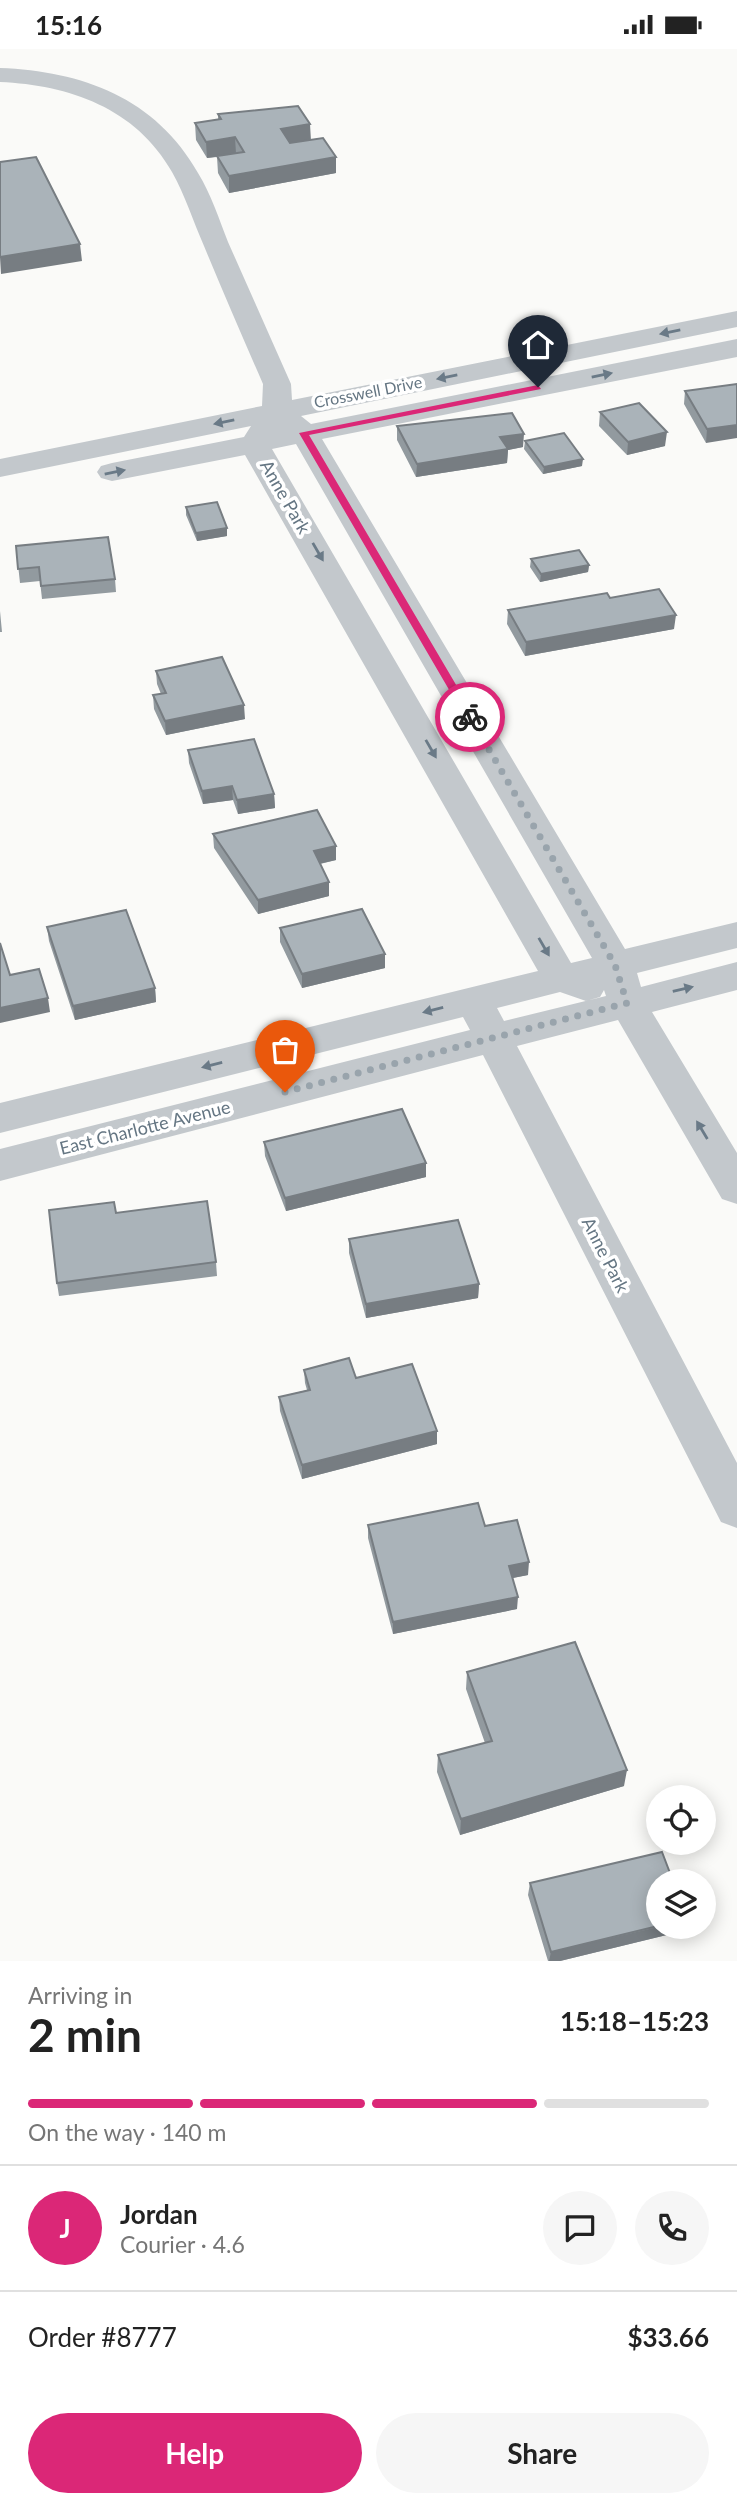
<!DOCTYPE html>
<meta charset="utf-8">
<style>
:root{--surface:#fff;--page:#f6f6f6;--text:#222;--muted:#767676;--line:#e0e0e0;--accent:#db2777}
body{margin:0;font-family:Lato,sans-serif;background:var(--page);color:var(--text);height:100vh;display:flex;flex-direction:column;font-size:26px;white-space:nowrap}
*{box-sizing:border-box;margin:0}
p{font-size:23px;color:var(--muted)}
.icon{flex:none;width:38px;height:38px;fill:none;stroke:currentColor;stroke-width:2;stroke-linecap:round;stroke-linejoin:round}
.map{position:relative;height:1912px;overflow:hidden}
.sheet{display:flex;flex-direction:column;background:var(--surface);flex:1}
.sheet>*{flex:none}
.tools{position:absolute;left:646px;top:1736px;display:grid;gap:14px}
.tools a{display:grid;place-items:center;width:70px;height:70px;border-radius:50%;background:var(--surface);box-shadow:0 4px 18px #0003;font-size:35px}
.pin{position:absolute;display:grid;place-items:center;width:60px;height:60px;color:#fff;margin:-72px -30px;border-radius:50% 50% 50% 0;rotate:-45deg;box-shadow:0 0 7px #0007}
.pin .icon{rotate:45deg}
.courier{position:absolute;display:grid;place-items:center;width:70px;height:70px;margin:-35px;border:5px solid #db2777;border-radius:50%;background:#fff;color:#222;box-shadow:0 2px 9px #0007}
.summary em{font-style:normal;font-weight:700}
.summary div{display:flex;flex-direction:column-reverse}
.summary{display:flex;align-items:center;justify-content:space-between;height:119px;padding:0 28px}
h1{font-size:46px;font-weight:700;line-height:52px}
.bar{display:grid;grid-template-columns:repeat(4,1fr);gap:10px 7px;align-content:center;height:84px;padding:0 28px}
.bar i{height:9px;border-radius:5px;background:var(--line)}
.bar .active{background:var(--accent)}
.bar p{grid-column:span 4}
.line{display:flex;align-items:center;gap:18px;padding:0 28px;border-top:2px solid var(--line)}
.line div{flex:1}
.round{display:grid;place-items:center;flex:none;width:74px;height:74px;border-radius:37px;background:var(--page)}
.button{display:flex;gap:14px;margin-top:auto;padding:14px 28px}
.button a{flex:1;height:80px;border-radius:42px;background:var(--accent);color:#fff;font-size:28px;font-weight:700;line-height:80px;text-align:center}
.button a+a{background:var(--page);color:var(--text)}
.status{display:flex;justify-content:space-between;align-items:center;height:49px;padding:0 35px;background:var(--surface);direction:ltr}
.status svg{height:19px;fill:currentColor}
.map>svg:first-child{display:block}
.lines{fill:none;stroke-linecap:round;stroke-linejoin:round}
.minor{fill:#c3c8cc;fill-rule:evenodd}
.wall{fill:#929a9f}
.shaded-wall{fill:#777d82}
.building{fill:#aab3b9;stroke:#777d82;stroke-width:2}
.oneway{fill:#6a7a87}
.route{fill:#db2777}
.done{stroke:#99a4ac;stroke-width:7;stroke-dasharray:0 12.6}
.labels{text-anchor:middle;stroke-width:7;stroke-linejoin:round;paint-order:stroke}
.far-street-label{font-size:16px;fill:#657683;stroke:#fff}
.street-label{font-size:18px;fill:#657683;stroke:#fff}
</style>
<div class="status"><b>15:16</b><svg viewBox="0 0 49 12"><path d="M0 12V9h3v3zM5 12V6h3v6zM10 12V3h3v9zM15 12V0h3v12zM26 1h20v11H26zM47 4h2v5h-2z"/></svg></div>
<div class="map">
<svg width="737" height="1912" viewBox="0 0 737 1912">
<rect width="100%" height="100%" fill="#fafaf8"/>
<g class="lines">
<path class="minor" d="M0 19C82 22 156 49 198 124 211 145 219 170 228 193 249 240 270 288 291 335L292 351 737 262V278L301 367 311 375 737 290V308L322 390 625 900 737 873V899L637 924 641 938 737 913V941L652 963 737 1104V1155L722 1150 618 971 517 997 737 1414V1479L721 1473 483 1006 0 1132V1100L470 981 463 968 0 1084V1054L538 922 245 406 112 432 101 429 97 423 101 417 112 414 244 388 251 377 0 428V410L262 357 263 335C243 289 223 243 204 197 193 172 185 146 172 123 136 59 69 36 0 33ZM296 395 592 909 571 914 272 400ZM604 941 606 947 504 972 497 959 560 943 586 952 600 948Z"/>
</g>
<path class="wall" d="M218 65 311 91 336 124 229 144 218 124 217 108 207 109 196 91 195 74 218 71Z
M737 335 706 394 684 355 685 342Z
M600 363 665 397 627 406 599 377Z
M397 377 523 398 508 401 507 414 416 428 397 391Z
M525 392 582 417 543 425 524 400Z
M186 458 227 479V487L197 492 186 466Z
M16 497 115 530 116 543 42 550 40 532 20 534Z
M531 510 589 516 588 523 540 533 530 518Z
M610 549 674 580 525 607 507 575 508 561Z
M0 562 2 583H0Z
M156 622 245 670 166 686 154 660 153 646 161 645 157 635Z
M188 701 274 745 275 759 238 765 233 751 203 755 189 714Z
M213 785 336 811 320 815 329 833V847L258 865 214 799Z
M47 878 155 939 156 953 75 971 49 892Z
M280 879 385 905V919L302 939 280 893Z
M264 1093 426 1128 286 1162 265 1107Z
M116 1164 216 1213 217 1227 59 1247 57 1234Z
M349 1190 479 1235 478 1249 366 1269 349 1204Z
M304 1321 356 1329 437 1395 302 1430 280 1362 279 1348 307 1341 305 1334Z
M368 1476 485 1477 528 1526 512 1529 517 1560 393 1585 368 1489Z
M467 1623 624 1737 460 1786 437 1723 438 1706 485 1694 466 1640Z
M530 1834 658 1878H684L683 1882 560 1912H548L528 1846Z"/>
<path class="shaded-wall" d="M310 75 311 92 281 96V80Z
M235 88 236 105 207 109 206 93Z
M336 108V124L229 144V127Z
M80 195 82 212 1 225 0 208Z
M737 376V389L706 394 707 380Z
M667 383 665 397 627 406 628 393Z
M524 385 523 398 508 401 507 414 416 428 417 415 500 388Z
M583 410 582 417 543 425 544 418Z
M227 479V487L197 492 196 484Z
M589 516 588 523 540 533 541 525Z
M676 566 674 580 525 607 526 593Z
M244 656 245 670 166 686 165 672Z
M232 737 233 751 203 755 202 742Z
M274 745 275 759 238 765 237 751Z
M336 797V811L314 816V802Z
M329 833V847L258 865V851Z
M385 905V919L302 939V925Z
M155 939 156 953 75 971 73 957Z
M48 949 50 963 0 974V959Z
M426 1114V1128L286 1162 285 1149Z
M479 1235 478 1249 366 1269V1255Z
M437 1382V1395L302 1430V1416Z
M529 1513 528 1526 508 1530 509 1517Z
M518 1548 517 1560 393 1585V1573Z
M627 1721 624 1737 460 1786 461 1770Z
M658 1878H684L683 1882 560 1912H549L551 1903Z"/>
<path class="building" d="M298 57 310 75 281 80 290 94 323 89 336 108 229 127 217 107 244 103 235 88 206 93 195 74 221 70 218 65Z
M36 108 80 195 0 208V113Z
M737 335V376L707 380 685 342Z
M639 354 667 383 628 393 600 363Z
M512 364 524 385 500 388 508 400 417 415 397 377Z
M564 384 583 410 544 418 525 392Z
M217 453 227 479 196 484 186 458Z
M108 488 115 530 41 537 39 518 18 520 16 497Z
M579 501 589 516 541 525 531 510Z
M659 540 676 566 526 593 508 561 607 544 610 549Z
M222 608 244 656 165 672 153 646 166 644 156 622Z
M254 690 274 745 237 751 232 737 202 742 188 701Z
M317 761 336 797 314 802 329 833 258 851 213 785Z
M362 860 385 905 302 925 280 879Z
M126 861 155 939 73 957 47 878Z
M0 894 10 926 39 920 48 949 0 959Z
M402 1060 426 1114 285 1149 264 1093Z
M207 1152 216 1213 57 1234 49 1161 114 1153 116 1164Z
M458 1171 479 1235 366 1255 349 1190Z
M349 1309 356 1329 412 1315 437 1382 302 1416 279 1348 310 1341 304 1321Z
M478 1454 485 1477 517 1471 529 1513 509 1517 518 1548 393 1573 368 1476Z
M575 1593 627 1721 461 1770 438 1706 492 1692 467 1623Z
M662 1803 673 1832H658V1877L551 1903 530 1834Z"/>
<defs><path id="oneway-solid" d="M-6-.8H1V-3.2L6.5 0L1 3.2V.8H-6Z" transform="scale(1.75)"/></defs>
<g class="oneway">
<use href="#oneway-solid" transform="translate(670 283) rotate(169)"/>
<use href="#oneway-solid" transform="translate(602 326) rotate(-11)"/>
<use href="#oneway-solid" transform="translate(447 328) rotate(169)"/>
<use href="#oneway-solid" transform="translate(224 373) rotate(168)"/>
<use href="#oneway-solid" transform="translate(115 423) rotate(-11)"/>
<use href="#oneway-solid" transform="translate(318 503) rotate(60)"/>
<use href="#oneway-solid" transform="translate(431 700) rotate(60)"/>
<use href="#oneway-solid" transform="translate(544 898) rotate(60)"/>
<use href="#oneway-solid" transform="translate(683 940) rotate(-13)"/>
<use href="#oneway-solid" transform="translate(433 961) rotate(166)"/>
<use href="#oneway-solid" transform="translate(212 1016) rotate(166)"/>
<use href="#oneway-solid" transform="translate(702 1081) rotate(-121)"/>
</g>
<path class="route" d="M538 336 541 340 309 386 475 668 470 671 465 668 299 384Z"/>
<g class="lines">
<path class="done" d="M285 1043 627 954 615 916 470 668"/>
</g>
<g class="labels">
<g class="far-street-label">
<text transform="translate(368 343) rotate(-11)" y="6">Crosswell Drive</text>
</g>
<g class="street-label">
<text transform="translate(285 448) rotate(60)" y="6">Anne Park</text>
<text transform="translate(145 1079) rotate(-14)" y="6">East Charlotte Avenue</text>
<text transform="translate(605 1206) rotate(63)" y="6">Anne Park</text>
</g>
</g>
</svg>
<div class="tools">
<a><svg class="icon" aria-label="locate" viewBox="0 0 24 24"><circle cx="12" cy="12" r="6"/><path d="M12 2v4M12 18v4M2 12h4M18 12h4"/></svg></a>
<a><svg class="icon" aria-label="layers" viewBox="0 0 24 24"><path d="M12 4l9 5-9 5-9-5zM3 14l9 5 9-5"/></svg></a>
</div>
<div class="pin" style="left:285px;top:1043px;background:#ea580c"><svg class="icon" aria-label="bag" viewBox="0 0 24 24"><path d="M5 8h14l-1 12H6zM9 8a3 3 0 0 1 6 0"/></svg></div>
<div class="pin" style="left:538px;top:338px;background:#1f2937"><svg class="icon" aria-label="home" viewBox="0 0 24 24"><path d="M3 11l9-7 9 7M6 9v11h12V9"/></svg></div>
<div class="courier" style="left:470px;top:668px"><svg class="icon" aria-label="bike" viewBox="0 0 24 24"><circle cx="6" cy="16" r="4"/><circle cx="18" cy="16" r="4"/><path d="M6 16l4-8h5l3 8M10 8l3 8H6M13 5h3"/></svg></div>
</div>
<section class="sheet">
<div class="summary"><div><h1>2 min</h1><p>Arriving in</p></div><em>15:18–15:23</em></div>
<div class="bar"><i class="active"></i><i class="active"></i><i class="active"></i><i></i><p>On the way · 140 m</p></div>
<div class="line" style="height:126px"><b class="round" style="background:var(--accent);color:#fff">J</b><div><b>Jordan</b><p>Courier · 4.6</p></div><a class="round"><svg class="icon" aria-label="chat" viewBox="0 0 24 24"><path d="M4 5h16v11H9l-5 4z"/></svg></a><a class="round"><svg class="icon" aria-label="phone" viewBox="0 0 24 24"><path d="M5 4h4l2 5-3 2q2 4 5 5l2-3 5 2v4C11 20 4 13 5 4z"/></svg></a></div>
<div class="line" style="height:91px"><div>Order #8777</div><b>$33.66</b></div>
<div class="button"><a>Help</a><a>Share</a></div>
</section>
